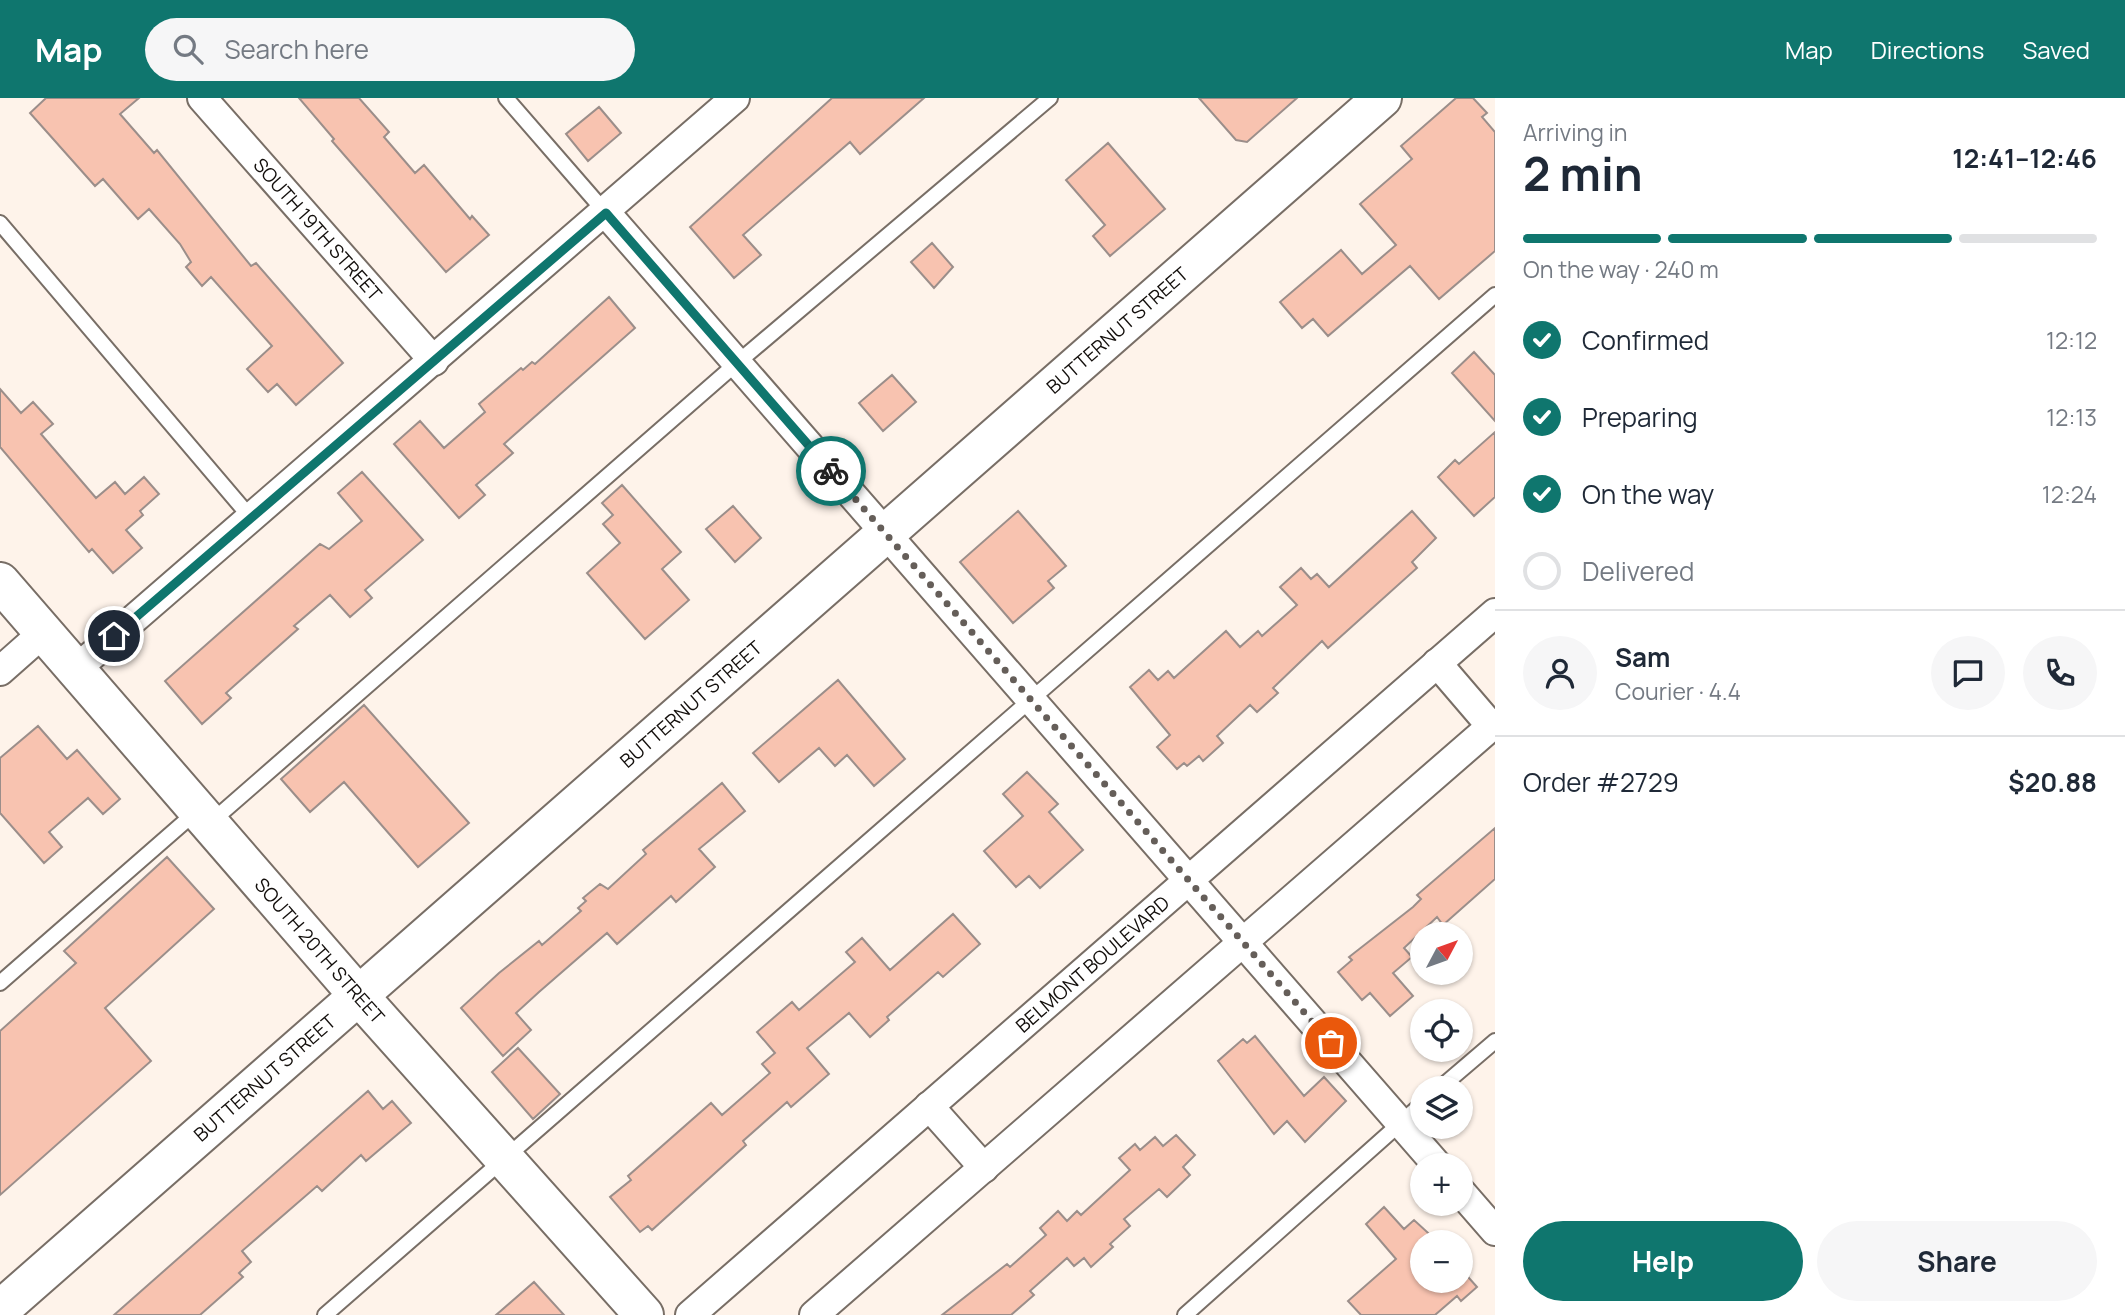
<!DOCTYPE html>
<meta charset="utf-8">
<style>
:root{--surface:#fff;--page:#f6f6f7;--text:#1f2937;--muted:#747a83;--line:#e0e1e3;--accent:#0f766e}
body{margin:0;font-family:Manrope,sans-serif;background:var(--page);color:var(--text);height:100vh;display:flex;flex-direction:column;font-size:26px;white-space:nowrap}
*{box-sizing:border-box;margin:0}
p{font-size:23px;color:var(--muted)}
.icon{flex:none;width:38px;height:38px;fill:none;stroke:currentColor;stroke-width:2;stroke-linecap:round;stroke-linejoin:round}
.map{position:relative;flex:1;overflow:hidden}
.details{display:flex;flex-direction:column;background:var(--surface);width:630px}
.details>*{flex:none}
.needle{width:46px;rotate:49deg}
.tools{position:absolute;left:1410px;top:824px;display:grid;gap:14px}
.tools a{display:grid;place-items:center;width:63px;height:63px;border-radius:50%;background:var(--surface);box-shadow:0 2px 5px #0004;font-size:35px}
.pin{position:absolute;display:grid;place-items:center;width:60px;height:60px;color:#fff;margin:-30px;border:4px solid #fff;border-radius:50%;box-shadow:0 2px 7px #0007}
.courier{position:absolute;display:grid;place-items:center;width:70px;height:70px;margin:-35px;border:5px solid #0f766e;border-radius:50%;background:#fff;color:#222;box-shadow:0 2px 9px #0007}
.head em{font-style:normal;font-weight:700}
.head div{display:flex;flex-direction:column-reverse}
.head{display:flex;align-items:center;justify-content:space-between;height:119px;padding:0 28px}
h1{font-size:46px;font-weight:700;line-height:52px}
.bar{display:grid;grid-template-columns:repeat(4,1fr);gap:10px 7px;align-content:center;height:84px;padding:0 28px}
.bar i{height:9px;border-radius:5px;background:var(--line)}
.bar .selected{background:var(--accent)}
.bar p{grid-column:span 4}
.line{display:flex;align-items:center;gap:18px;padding:0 28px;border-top:2px solid var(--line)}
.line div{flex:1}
.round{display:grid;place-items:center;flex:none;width:74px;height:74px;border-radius:37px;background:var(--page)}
ol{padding:0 28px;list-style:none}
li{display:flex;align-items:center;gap:21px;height:77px}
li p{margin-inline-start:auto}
li .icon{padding:7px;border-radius:50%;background:var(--accent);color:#fff;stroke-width:4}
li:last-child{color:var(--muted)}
li i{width:38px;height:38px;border:4px solid var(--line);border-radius:50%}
.cta{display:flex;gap:14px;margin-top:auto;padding:14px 28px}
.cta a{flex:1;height:80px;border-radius:42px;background:var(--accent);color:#fff;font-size:28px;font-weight:700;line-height:80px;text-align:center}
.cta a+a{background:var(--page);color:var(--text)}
header{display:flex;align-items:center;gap:42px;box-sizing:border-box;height:98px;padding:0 35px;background:var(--accent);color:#fff}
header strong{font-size:33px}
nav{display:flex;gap:38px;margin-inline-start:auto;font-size:24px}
.search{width:490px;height:63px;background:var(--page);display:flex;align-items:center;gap:18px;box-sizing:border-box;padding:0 24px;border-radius:38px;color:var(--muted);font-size:26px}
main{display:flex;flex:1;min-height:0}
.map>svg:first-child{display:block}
.building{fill:#f8c3b0;stroke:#9b8e8a;stroke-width:2}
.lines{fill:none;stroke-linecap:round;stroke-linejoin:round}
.lane-casing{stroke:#786e66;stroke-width:18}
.street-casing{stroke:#786e66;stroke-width:32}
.secondary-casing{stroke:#786e66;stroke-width:42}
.lane{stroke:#fff;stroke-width:14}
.street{stroke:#fff;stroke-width:28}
.secondary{stroke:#fff;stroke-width:38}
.done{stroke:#655e59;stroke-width:7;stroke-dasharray:0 12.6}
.route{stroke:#0f766e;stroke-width:9}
.labels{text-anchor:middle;stroke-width:7;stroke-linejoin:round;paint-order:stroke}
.street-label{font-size:19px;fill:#120e0b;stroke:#fef3ea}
</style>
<header>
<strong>Map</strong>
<div class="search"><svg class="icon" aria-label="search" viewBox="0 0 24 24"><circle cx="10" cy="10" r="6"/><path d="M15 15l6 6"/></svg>Search here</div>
<nav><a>Map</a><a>Directions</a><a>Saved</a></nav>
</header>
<main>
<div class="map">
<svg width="1495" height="1217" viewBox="0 0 1495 1217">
<rect width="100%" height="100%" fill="#fef3ea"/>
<path class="building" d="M46 0H139L120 16 154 55 157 52 251 168 256 165 343 265 296 307 277 286 268 294 247 271 272 248 211 179 202 188 186 169 191 164 180 146 149 111 138 121 103 81 95 88 30 15Z
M299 0H359L389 34 384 39 415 75 424 67 470 121 472 118 489 137 446 174 332 43 334 41Z
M832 0H924L860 56 850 44 743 137 761 157 734 180 690 129Z
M1199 0H1297L1247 44 1236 42Z
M1456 0H1473L1487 15 1482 19 1495 34V153L1439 201 1410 168 1328 238 1313 221 1302 230 1280 204 1341 152 1362 176 1396 147 1360 106 1412 61 1401 48Z
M599 9 621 35 588 63 566 36Z
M1108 45 1165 111 1110 158 1093 138 1105 127 1066 82Z
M932 145 953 169 934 190 911 164Z
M609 199 635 230 504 346 513 355 476 387 485 397 459 420 394 346 420 323 444 350 485 314 479 306 521 270 523 272 532 264 535 266Z
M1474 254 1495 277V323L1452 275Z
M892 277 916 304 883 333 859 305Z
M0 291 21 315 33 304 53 326 41 336 96 400 115 384 125 396 144 379 159 396 140 413 143 417 126 432 142 450 113 475 92 451 89 454 0 349Z
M1495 334V399L1474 418 1438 379 1455 362 1459 366Z
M362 374 423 442 365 492 372 500 350 519 330 497 294 528 298 531 226 595 231 600 202 626 165 583 320 446 329 451 362 423 338 395Z
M622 387 681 454 662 471 689 502 645 541 587 475 620 445 603 426 613 417 602 405Z
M733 408 761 440 735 464 706 431Z
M1018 413 1066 468 1048 483 1054 490 1013 525 960 464Z
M1412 413 1436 440 1412 464 1417 470 1328 550 1322 543 1273 590 1278 595 1257 614 1250 607 1217 638 1223 645 1203 663 1199 658 1187 668 1184 665 1177 671 1157 649 1170 637 1130 589 1149 572 1158 582 1168 573 1174 580 1226 533 1240 549 1258 533 1262 538 1297 507 1280 489 1301 470 1311 481 1317 476 1329 489Z
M838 582 905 661 874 688 847 657 835 668 819 650 779 684 753 655Z
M364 607 469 725 418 769 344 684 310 714 281 681Z
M38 628 67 661 77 652 120 701 103 716 88 700 49 734 62 749 44 765 0 715V660Z
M1027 674 1058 706 1049 714 1083 752 1040 790 1029 778 1016 789 984 753 1023 718 1003 696Z
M722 685 745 713 699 751 715 769 676 804 671 798 617 846 607 835 539 894 516 915 531 932 503 958 461 910 499 875 539 843 542 847 581 813 578 810 586 803 583 800 600 786 608 791 646 756 643 752Z
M1495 730V781L1443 827 1437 819 1404 850 1412 859 1393 875 1413 898 1390 918 1370 895 1362 902 1338 874 1352 862 1349 859 1413 809 1421 801 1417 797Z
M167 759 214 811 105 910 151 963 0 1097V933L76 865 64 853Z
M953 816 980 846 943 879 938 874 887 919 889 922 870 939 849 915 807 950 829 976 791 1009 787 1004 743 1043 746 1047 652 1132 648 1128 640 1134 610 1099 631 1082 628 1078 711 1005 722 1017 770 975 762 966 775 955 757 934 792 904 799 912 855 864 846 854 862 840 890 872Z
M1255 938 1304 998 1324 979 1346 1003 1305 1044 1287 1023 1274 1036 1218 963 1243 941 1247 945Z
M518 950 560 996 533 1021 492 974Z
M368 993 383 1011 392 1003 411 1025 366 1063 361 1057 322 1093 317 1088 242 1153 251 1164 239 1175 243 1179 200 1217H114Z
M1176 1037 1195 1057 1183 1069 1190 1077 1167 1099 1159 1091 1124 1121 1130 1128 1110 1146 1113 1149 1091 1169 1084 1160 1074 1168 1067 1160 1030 1193 1034 1197 1011 1217H942L1007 1166 1010 1169 1046 1137 1040 1130 1058 1113 1067 1123 1077 1113 1081 1117 1130 1072 1119 1060 1135 1046 1140 1052 1155 1039 1163 1048Z
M1384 1109 1404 1131 1414 1122 1438 1144H1423V1183H1461V1171L1477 1189 1461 1203 1457 1198 1435 1217H1361L1348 1203 1396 1161 1366 1126Z
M534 1184 564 1217H496Z"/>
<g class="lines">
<defs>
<path id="lane" d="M506 0 606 115
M0 125 251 420
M210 725 737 265 1050 0
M0 885 197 713
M1440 990 1495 943
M325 1217 1495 197
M1185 1217 1423 1005"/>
<g id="street">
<path id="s1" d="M202 0 434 263"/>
<path d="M606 115 1438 1068"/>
<path d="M1437 565 1491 628"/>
<path d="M75 572 735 0"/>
<path d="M0 573 43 535"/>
<path d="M929 1008 984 1070"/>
<path d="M1461 1094 1495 1133"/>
<path id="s2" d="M690 1217 1495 515"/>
<path d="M814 1217 1495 625"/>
</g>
<g id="secondary">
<path id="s3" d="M0 484 358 897 644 1217"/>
<path id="s4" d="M0 1212 1382 0"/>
</g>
</defs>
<use href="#lane" class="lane-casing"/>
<use href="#street" class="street-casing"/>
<use href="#secondary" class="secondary-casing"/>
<use href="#lane" class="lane"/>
<use href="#street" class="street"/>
<use href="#secondary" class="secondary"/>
</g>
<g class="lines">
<path class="done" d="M831 373 1331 945"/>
<path class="route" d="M114 538 606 115 831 373"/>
</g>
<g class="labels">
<g class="street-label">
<text dy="7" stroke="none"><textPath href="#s1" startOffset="175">SOUTH 19TH STREET</textPath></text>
<text dy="7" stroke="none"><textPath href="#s4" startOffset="1486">BUTTERNUT STREET</textPath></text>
<text dy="7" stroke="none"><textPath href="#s4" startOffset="919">BUTTERNUT STREET</textPath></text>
<text dy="7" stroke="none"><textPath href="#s3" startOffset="488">SOUTH 20TH STREET</textPath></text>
<text dy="7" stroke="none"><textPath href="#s2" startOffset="534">BELMONT BOULEVARD</textPath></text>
<text dy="7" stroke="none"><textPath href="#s4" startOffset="352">BUTTERNUT STREET</textPath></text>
</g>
</g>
</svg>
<div class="tools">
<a><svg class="needle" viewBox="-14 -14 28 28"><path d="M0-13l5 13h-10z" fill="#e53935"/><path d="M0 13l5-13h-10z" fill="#747a83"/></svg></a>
<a><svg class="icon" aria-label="locate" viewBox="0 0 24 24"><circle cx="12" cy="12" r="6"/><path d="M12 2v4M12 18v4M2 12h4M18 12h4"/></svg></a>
<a><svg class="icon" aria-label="layers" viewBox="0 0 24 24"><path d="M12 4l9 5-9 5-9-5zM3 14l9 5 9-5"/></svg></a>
<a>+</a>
<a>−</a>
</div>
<div class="pin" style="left:1331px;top:945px;background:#ea580c"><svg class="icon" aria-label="bag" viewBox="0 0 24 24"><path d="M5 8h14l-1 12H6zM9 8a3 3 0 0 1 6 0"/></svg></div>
<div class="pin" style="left:114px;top:538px;background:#1f2937"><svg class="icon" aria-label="home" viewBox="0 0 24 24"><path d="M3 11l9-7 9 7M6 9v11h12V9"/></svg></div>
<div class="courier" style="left:831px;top:373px"><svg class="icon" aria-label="bike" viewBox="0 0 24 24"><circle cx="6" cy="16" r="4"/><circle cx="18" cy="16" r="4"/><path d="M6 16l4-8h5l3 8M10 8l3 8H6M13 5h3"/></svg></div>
</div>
<section class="details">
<div class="head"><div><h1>2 min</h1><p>Arriving in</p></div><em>12:41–12:46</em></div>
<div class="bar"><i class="selected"></i><i class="selected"></i><i class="selected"></i><i></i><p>On the way · 240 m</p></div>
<ol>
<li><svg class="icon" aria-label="check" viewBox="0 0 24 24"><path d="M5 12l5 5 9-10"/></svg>Confirmed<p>12:12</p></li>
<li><svg class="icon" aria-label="check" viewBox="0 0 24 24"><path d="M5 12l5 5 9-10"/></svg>Preparing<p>12:13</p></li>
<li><svg class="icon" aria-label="check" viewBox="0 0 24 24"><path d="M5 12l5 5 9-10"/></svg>On the way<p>12:24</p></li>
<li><i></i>Delivered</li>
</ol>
<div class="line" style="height:126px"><a class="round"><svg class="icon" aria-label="person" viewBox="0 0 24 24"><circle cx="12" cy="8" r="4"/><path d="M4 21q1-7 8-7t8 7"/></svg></a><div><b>Sam</b><p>Courier · 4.4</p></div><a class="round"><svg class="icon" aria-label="chat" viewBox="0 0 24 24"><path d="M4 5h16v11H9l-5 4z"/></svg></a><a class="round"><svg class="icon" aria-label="phone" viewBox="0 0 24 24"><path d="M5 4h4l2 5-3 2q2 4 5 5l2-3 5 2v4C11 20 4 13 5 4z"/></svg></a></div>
<div class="line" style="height:91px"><div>Order #2729</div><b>$20.88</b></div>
<div class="cta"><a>Help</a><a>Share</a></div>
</section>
</main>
